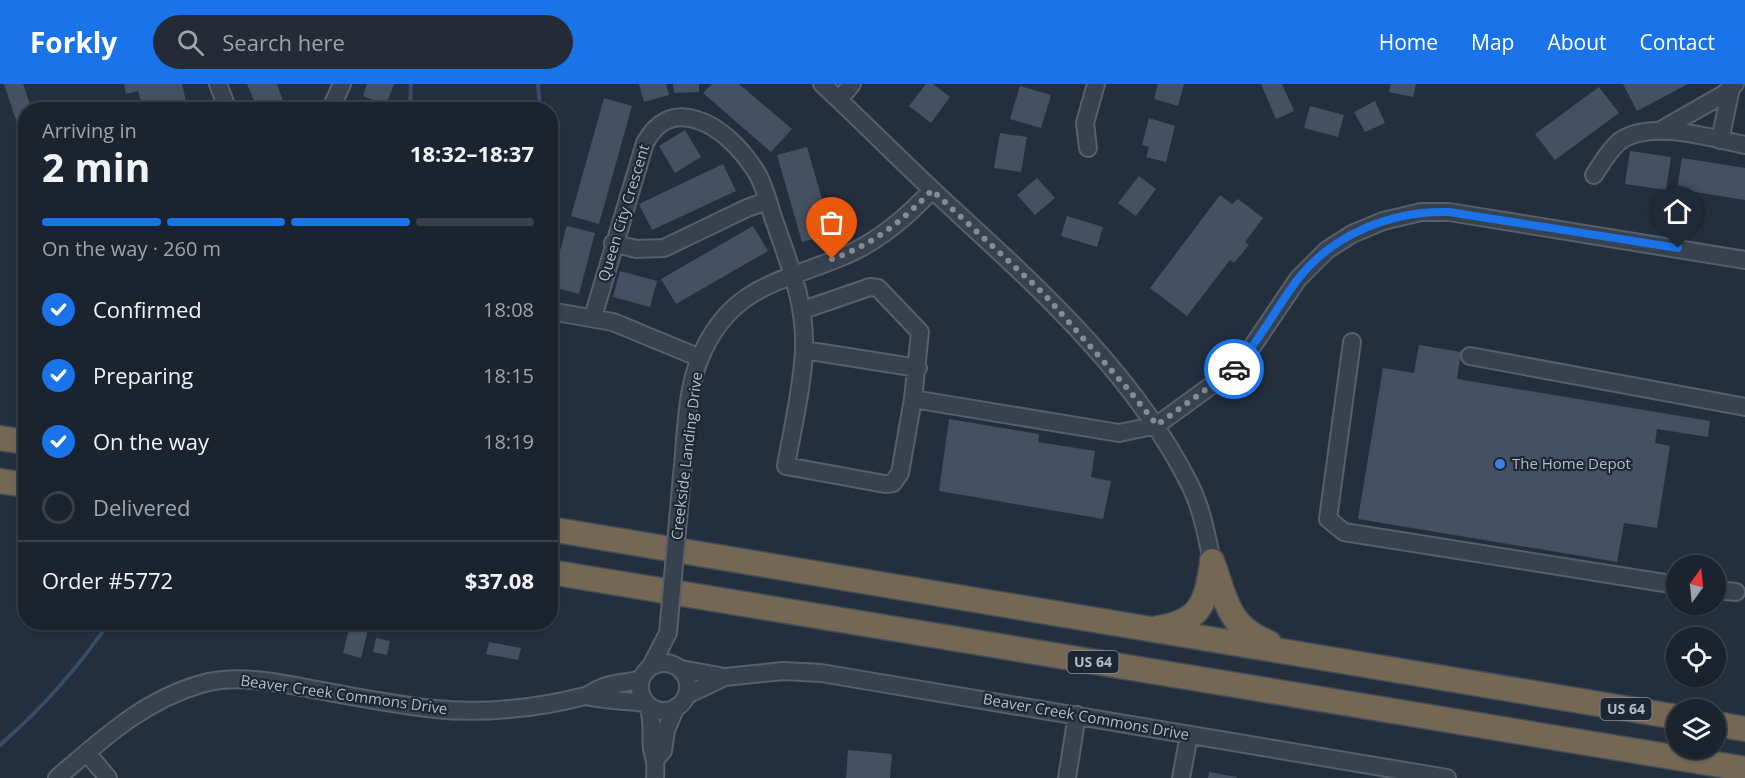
<!DOCTYPE html>
<meta charset="utf-8">
<style>
:root{--surface:#1b232e;--page:#242b36;--text:#f1f3f6;--muted:#a0a4aa;--line:#39404a;--accent:#1a73e8}
body{margin:0;font-family:"Open Sans",sans-serif;background:var(--page);color:var(--text);height:100vh;display:flex;flex-direction:column;font-size:22px;white-space:nowrap}
*{box-sizing:border-box;margin:0}
p{font-size:20px;color:var(--muted)}
.icon{flex:none;width:33px;height:33px;fill:none;stroke:currentColor;stroke-width:2;stroke-linecap:round;stroke-linejoin:round}
.map{position:relative;flex:1;overflow:hidden}
.panel{position:absolute;left:18px;top:18px;width:540px;height:528px;display:flex;flex-direction:column;background:var(--surface);border-radius:24px;box-shadow:0 2px 4px #0004,0 0 0 2px var(--line)}
.panel>*{flex:none}
.needle{width:39px;rotate:15deg}
.controls{position:absolute;left:1666px;top:471px;display:grid;gap:12px}
.controls a{display:grid;place-items:center;width:60px;height:60px;border-radius:50%;background:var(--surface);box-shadow:0 2px 4px #0004,0 0 0 2px var(--line);font-size:30px}
.pin{position:absolute;display:grid;place-items:center;width:51px;height:51px;color:#fff;margin:-62px -26px;border-radius:50% 50% 50% 0;rotate:-45deg;box-shadow:0 0 6px #0007}
.pin .icon{rotate:45deg}
.courier{position:absolute;display:grid;place-items:center;width:60px;height:60px;margin:-30px;border:4px solid #1a73e8;border-radius:50%;background:#fff;color:#222;box-shadow:0 2px 8px #0007}
.head em{font-style:normal;font-weight:700}
.head div{display:flex;flex-direction:column-reverse}
.head{display:flex;align-items:center;justify-content:space-between;height:102px;padding:0 24px}
h1{font-size:39px;font-weight:700;line-height:45px}
.bar{display:grid;grid-template-columns:repeat(4,1fr);gap:9px 6px;align-content:center;height:72px;padding:0 24px}
.bar i{height:8px;border-radius:4px;background:var(--line)}
.bar .selected{background:var(--accent)}
.bar p{grid-column:span 4}
.line{display:flex;align-items:center;gap:15px;padding:0 24px;border-top:2px solid var(--line)}
.line div{flex:1}
ol{padding:0 24px;list-style:none}
li{display:flex;align-items:center;gap:18px;height:66px}
li p{margin-inline-start:auto}
li .icon{padding:6px;border-radius:50%;background:var(--accent);color:#fff;stroke-width:4}
li:last-child{color:var(--muted)}
li i{width:33px;height:33px;border:3px solid var(--line);border-radius:50%}
header{display:flex;align-items:center;gap:36px;box-sizing:border-box;height:84px;padding:0 30px;background:var(--accent);color:#fff}
header strong{font-size:28px}
nav{display:flex;gap:33px;margin-inline-start:auto;font-size:21px}
.search{width:420px;height:54px;background:var(--page);display:flex;align-items:center;gap:15px;box-sizing:border-box;padding:0 21px;border-radius:33px;color:var(--muted);font-size:22px}
.map>svg:first-child{display:block}
.lines{fill:none;stroke-linecap:round;stroke-linejoin:round}
.stream{stroke:#394c67;stroke-width:4}
.building{fill:#455162}
.minor-casing{stroke:#565f6c;stroke-width:20}
.highway-casing{stroke:#434c59;stroke-width:27}
.minor{stroke:#38414e;stroke-width:16}
.highway{stroke:#746855;stroke-width:24}
.minor-bridge-casing{stroke:#565f6c;stroke-width:20;stroke-linecap:butt}
.minor-bridge{stroke:#38414e;stroke-width:16}
.done{stroke:#828b98;stroke-width:6;stroke-dasharray:0 10.8}
.route{stroke:#1a73e8;stroke-width:8}
.shop-dot{fill:#3f7fe0;stroke:#1d2633;stroke-width:2}
.labels{text-anchor:middle;stroke-width:4.5;stroke-linejoin:round;paint-order:stroke}
.shield{fill:#1d2633;stroke:#878f9c;stroke-width:1.5}
.shield-label{font-size:14px;font-weight:bold;fill:#b4bcc9}
.street-label{font-size:15px;fill:#b4bcc9;stroke:#1d2633}
.poi-label{font-size:15px;fill:#b4bcc9;stroke:#1d2633;text-anchor:start}
</style>
<header>
<strong>Forkly</strong>
<div class="search"><svg class="icon" aria-label="search" viewBox="0 0 24 24"><circle cx="10" cy="10" r="6"/><path d="M15 15l6 6"/></svg>Search here</div>
<nav><a>Home</a><a>Map</a><a>About</a><a>Contact</a></nav>
</header>
<div class="map">
<svg width="1745" height="694" viewBox="0 0 1745 694">
<rect width="100%" height="100%" fill="#242f3e"/>
<g class="lines">
<path class="stream" d="M538 0 540 26
M410 26 411 0
M0 661C40 626 79 583 109 538"/>
</g>
<path class="building" d="M4 0H23L32 26H26V39L18 42Z
M124 0H182L188 26H128V24L142 20 138 7 126 10Z
M247 0H277L286 26H258Z
M367 0H394L386 21 363 12Z
M639 0H666L669 11 644 18Z
M673 0H699V8L674 9Z
M712 0H739L792 45 771 68 703 9Z
M926 0H933L950 13 931 39 909 22Z
M1158 0H1184L1178 22 1154 15Z
M1261 0H1282L1294 27 1276 35Z
M1391 0H1416L1413 13 1389 8Z
M1623 0H1688L1637 27Z
M1020 2 1051 11 1041 44 1010 35Z
M1599 3 1619 29 1555 76 1535 50Z
M604 14 632 22 599 140 571 132Z
M1375 17 1385 39 1365 48 1354 28Z
M1310 22 1344 31 1338 53 1304 44Z
M1149 34 1175 42 1166 78 1146 73 1149 63 1142 61Z
M685 46 701 73 675 89 659 62Z
M1000 49 1027 53 1021 88 994 84Z
M807 63 832 150 802 158 777 71Z
M1630 67 1671 73 1666 106 1625 100Z
M1682 74 1745 84V116L1677 105Z
M723 80 736 107 652 146 639 120Z
M1139 92 1156 105 1136 132 1118 119Z
M1037 94 1055 114 1035 131 1017 111Z
M1220 111 1232 120 1238 115 1263 134 1245 158 1249 161 1234 179 1230 176 1187 232 1150 204Z
M1067 132 1103 143 1097 163 1061 152Z
M567 142 595 149 579 210 550 202Z
M753 142 768 167 676 220 661 195Z
M620 187 657 197 650 223 613 213Z
M1419 261 1461 268 1457 295 1710 337 1708 353 1657 345 1655 359 1670 362 1657 444 1624 439 1617 478 1358 435 1383 284 1414 289Z
M949 335 1039 350 1038 358 1095 367 1091 393 1111 397 1103 435 939 407Z
M351 538H370L361 574 343 569Z
M376 554 390 557 387 571 373 568Z
M489 558 521 564 518 576 486 570Z
M848 666 892 670 890 694H846Z
M1209 688 1237 693V694H1208Z"/>
<g class="lines">
<defs>
<path id="minor" d="M218 0 228 26
M822 0C862 37 900 76 940 113 1033 199 1134 287 1191 403 1202 426 1207 453 1212 477
M839 16 852 0
M330 26 342 0
M1661 46 1724 10 1735 0
M1720 56 1731 4
M1088 64 1085 39 1096 0
M1594 91C1602 79 1609 66 1620 57 1651 35 1711 54 1745 61
M613 159 636 165 664 164 747 124 767 117
M803 226 870 203 878 204 920 248 913 315
M550 227 613 238 700 274
M593 233 645 59C656 38 674 28 697 36 721 43 742 66 755 86 764 99 768 118 773 133 788 177 806 218 804 265 803 301 792 346 786 382L885 400 893 399 900 389 913 315 1119 349 1157 341 1234 285 1248 269 1298 195 1327 166 1352 150 1383 137 1421 128H1449L1745 176
M1352 258 1328 435 1344 448 1677 501
M804 266 918 284
M1470 272 1745 323
M682 391C686 355 686 307 700 274 732 197 788 198 853 168 883 153 909 131 932 106
M1716 506 1736 508
M640 603a24 24 0 1 1 48 0a24 24 0 1 1-48 0Z
M651 582 668 549
M681 585 725 593
M687 611 725 593 783 587 821 589 1447 694
M587 612C606 617 626 616 645 619
M648 621C654 639 650 649 652 665 655 677 656 680 655 694
M87 669 108 694
M656 675 663 667 666 646 676 623
M57 694C101 656 144 616 201 600 240 589 284 600 323 607 360 614 397 621 435 625 481 630 540 624 585 612 590 611 595 606 601 604 613 599 628 599 641 595
M1067 694 1077 631
M1181 694 1189 651"/>
<path id="highway" d="M0 354 26 358
M0 397 26 401
M550 445 1677 633
M1212 477C1227 517 1226 541 1269 559
M550 488 1745 685
M1158 544C1201 538 1206 518 1212 480
M1716 640 1745 645"/>
</defs>
<use href="#minor" class="minor-casing"/>
<use href="#highway" class="highway-casing"/>
<use href="#minor" class="minor"/>
<use href="#highway" class="highway"/>
<defs>
<path id="minor-bridge" d="M668 549 682 391"/>
</defs>
<use href="#minor-bridge" class="minor-bridge-casing"/>
<use href="#minor-bridge" class="minor-bridge"/>
</g>
<g class="lines">
<path class="done" d="M832 175C872 161 903 137 932 106L1044 210 1127 304 1157 341 1234 285"/>
<path class="route" d="M1234 285C1259 258 1276 224 1298 195 1333 150 1393 126 1449 128L1678 164"/>
</g>
<circle class="shop-dot" cx="1500" cy="380" r="6"/>
<g class="labels">
<g class="shield">
<rect x="1067.5" y="567" width="51" height="22" rx="4.5"/>
<rect x="1600.5" y="614" width="51" height="22" rx="4.5"/>
</g>
<g class="shield-label">
<text x="1093" y="583">US 64</text>
<text x="1626" y="630">US 64</text>
</g>
<g class="street-label">
<text transform="translate(624 129) rotate(-73)" y="5">Queen City Crescent</text>
<text transform="translate(687 372) rotate(-83)" y="5">Creekside Landing Drive</text>
<text transform="translate(344 611) rotate(8)" y="5">Beaver Creek Commons Drive</text>
<text transform="translate(1086 633) rotate(10)" y="5">Beaver Creek Commons Drive</text>
</g>
<g class="poi-label">
<text x="1512" y="385">The Home Depot</text>
</g>
</g>
</svg>
<div class="controls">
<a><svg class="needle" viewBox="-14 -14 28 28"><path d="M0-13l5 13h-10z" fill="#e53935"/><path d="M0 13l5-13h-10z" fill="#a0a4aa"/></svg></a>
<a><svg class="icon" aria-label="locate" viewBox="0 0 24 24"><circle cx="12" cy="12" r="6"/><path d="M12 2v4M12 18v4M2 12h4M18 12h4"/></svg></a>
<a><svg class="icon" aria-label="layers" viewBox="0 0 24 24"><path d="M12 4l9 5-9 5-9-5zM3 14l9 5 9-5"/></svg></a>
</div>
<div class="pin" style="left:832px;top:175px;background:#ea580c"><svg class="icon" aria-label="bag" viewBox="0 0 24 24"><path d="M5 8h14l-1 12H6zM9 8a3 3 0 0 1 6 0"/></svg></div>
<div class="pin" style="left:1678px;top:164px;background:#1f2937"><svg class="icon" aria-label="home" viewBox="0 0 24 24"><path d="M3 11l9-7 9 7M6 9v11h12V9"/></svg></div>
<div class="courier" style="left:1234px;top:285px"><svg class="icon" aria-label="car" viewBox="0 0 24 24"><path d="M5 17H2v-5l4-1 3-4h7l3 4 3 1v5h-3M9 17h6M6 11h13"/><circle cx="7" cy="17" r="2"/><circle cx="17" cy="17" r="2"/></svg></div>
<section class="panel">
<div class="head"><div><h1>2 min</h1><p>Arriving in</p></div><em>18:32–18:37</em></div>
<div class="bar"><i class="selected"></i><i class="selected"></i><i class="selected"></i><i></i><p>On the way · 260 m</p></div>
<ol>
<li><svg class="icon" aria-label="check" viewBox="0 0 24 24"><path d="M5 12l5 5 9-10"/></svg>Confirmed<p>18:08</p></li>
<li><svg class="icon" aria-label="check" viewBox="0 0 24 24"><path d="M5 12l5 5 9-10"/></svg>Preparing<p>18:15</p></li>
<li><svg class="icon" aria-label="check" viewBox="0 0 24 24"><path d="M5 12l5 5 9-10"/></svg>On the way<p>18:19</p></li>
<li><i></i>Delivered</li>
</ol>
<div class="line" style="height:78px"><div>Order #5772</div><b>$37.08</b></div>
</section>
</div>
